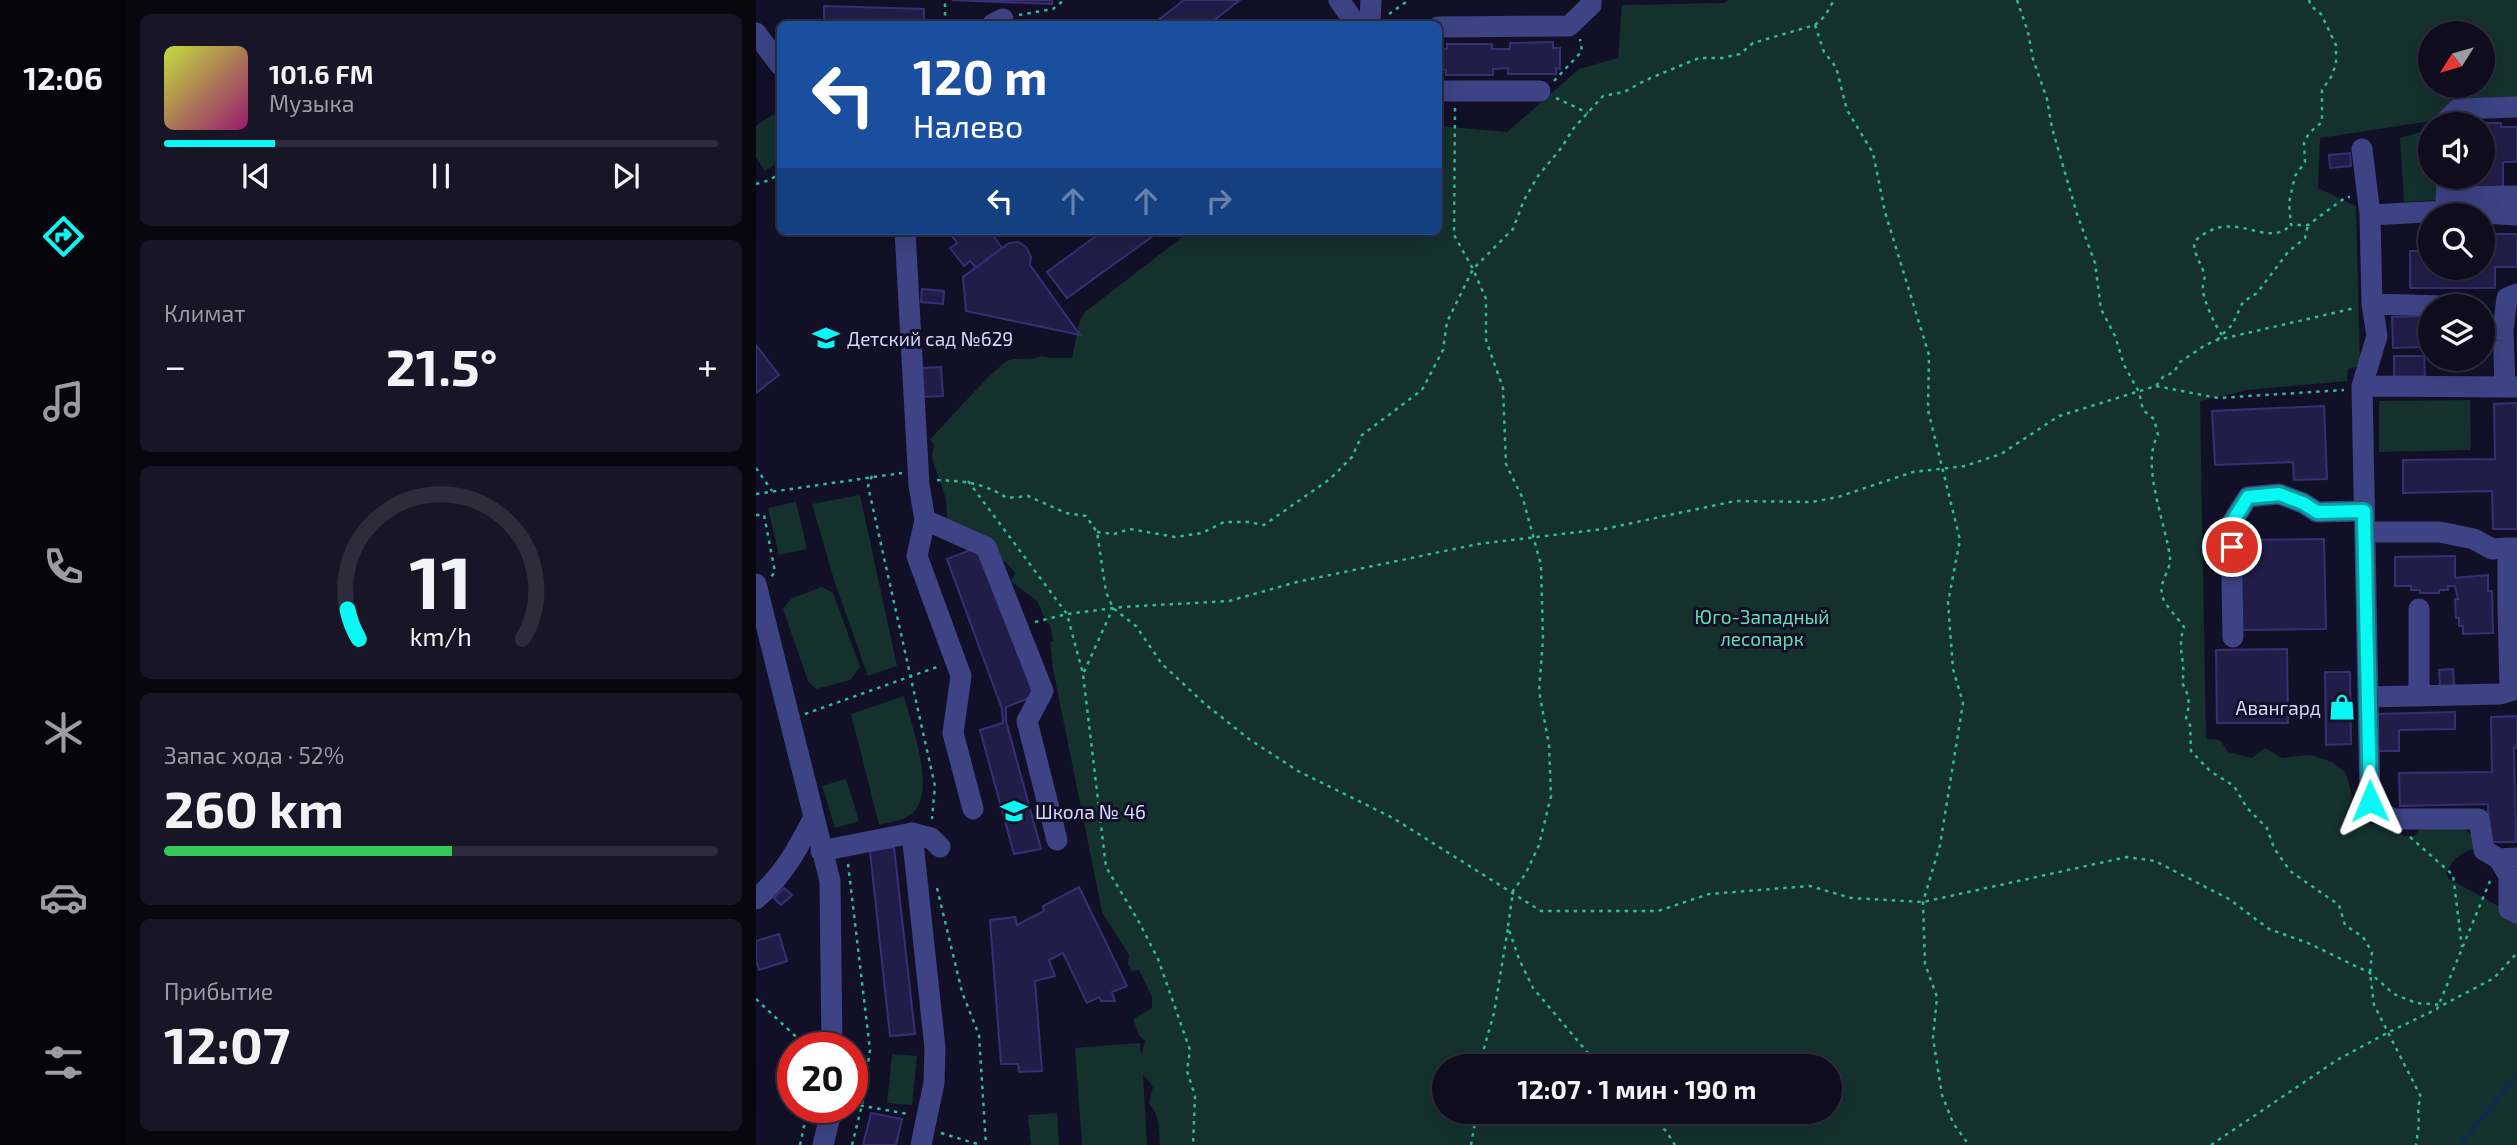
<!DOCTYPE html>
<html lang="ru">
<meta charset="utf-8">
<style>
body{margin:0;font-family:"Exo 2",sans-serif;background:#171526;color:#f1f3f6;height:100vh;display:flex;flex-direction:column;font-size:26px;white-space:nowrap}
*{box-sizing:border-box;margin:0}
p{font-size:23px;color:#9b9ba4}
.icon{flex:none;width:38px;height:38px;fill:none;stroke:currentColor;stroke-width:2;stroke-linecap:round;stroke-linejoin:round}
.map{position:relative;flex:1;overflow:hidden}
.side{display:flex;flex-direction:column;gap:14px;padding:14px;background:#080710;width:630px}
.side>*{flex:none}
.hud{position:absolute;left:21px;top:21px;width:665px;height:214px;border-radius:10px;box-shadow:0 7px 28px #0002,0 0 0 2px #2e2c3b;background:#1a4fa0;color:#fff;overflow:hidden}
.needle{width:46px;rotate:233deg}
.fabs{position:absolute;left:1662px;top:21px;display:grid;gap:14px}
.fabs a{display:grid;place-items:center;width:77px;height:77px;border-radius:50%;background:#0e0c1d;box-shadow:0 7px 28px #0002,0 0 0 2px #2e2c3b;font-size:35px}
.speed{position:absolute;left:21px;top:1032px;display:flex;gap:14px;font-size:35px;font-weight:700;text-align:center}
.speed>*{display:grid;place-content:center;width:91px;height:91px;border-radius:50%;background:#0e0c1d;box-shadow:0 7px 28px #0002,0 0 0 2px #2e2c3b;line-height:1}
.speed .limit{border:10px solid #d22;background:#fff;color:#111}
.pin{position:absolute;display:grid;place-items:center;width:60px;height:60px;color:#fff;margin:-30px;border:4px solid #fff;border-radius:50%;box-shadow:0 2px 7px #0007}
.me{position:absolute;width:77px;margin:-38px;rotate:359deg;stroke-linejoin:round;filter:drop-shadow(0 0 5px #0008)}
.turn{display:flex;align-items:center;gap:24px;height:147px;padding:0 21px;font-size:32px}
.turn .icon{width:91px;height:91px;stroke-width:2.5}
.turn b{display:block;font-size:49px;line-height:60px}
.lanes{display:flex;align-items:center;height:66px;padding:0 21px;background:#0003;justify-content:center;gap:35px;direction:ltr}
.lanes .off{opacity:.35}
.big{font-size:52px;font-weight:700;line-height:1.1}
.side .widget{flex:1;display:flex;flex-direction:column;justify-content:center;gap:10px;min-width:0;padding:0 24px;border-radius:10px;background:#171526}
.side .dial{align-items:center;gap:0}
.dial svg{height:182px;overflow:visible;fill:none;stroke:#2e2c3b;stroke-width:7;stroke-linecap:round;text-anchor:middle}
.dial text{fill:#f1f3f6;stroke:none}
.song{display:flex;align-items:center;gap:21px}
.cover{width:84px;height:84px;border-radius:10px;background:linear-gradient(135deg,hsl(70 70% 55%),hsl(320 70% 35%))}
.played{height:7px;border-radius:4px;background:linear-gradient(90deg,#0af8f4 20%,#2e2c3b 20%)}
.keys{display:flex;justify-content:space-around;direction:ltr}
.heat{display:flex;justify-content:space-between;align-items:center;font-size:38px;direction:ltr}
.charge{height:10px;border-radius:5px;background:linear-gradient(90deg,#34c759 52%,#2e2c3b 0)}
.trip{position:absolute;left:676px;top:1054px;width:410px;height:70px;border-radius:35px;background:#0e0c1d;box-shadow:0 7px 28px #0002,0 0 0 2px #2e2c3b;font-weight:700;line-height:70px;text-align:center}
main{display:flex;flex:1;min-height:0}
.tab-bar{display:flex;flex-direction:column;width:126px;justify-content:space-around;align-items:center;background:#06050c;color:#9b9ba4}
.tab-bar .icon{width:49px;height:49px}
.tab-bar .current{color:#0af8f4}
.tab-bar b{font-size:32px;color:#f1f3f6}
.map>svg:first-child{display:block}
.green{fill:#14312d;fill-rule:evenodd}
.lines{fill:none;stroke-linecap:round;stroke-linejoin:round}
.stream{stroke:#0e2b49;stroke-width:4.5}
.building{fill:#211d48;stroke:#353073;stroke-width:2}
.path{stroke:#33b79f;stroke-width:2.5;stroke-dasharray:3.5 5;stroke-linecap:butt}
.minor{stroke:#3d4385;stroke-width:21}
.route-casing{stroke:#06a19f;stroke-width:18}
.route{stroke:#0af8f4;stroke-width:12}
.labels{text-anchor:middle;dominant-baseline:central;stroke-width:6;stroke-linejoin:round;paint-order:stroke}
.poi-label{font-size:19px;fill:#d8d8fe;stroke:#121027;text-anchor:start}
.park-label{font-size:19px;fill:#65ddb1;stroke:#121027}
</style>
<main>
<nav class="tab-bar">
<b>12:06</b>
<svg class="icon current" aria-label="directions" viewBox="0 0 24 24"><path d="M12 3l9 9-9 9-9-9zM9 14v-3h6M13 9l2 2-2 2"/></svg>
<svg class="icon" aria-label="music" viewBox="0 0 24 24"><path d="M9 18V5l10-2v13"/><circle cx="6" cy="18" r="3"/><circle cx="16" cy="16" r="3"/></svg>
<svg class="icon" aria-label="phone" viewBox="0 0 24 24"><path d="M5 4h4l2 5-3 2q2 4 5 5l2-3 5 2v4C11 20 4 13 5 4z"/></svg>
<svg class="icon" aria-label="climate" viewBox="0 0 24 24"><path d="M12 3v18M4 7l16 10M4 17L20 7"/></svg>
<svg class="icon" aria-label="car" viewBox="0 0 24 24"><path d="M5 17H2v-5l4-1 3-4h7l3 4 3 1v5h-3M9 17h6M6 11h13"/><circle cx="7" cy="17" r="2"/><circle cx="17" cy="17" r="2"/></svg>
<svg class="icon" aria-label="filters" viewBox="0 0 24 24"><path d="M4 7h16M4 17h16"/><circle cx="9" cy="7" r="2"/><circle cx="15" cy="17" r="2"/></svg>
</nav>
<section class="side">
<div class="widget">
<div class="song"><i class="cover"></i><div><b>101.6 FM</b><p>Музыка</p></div></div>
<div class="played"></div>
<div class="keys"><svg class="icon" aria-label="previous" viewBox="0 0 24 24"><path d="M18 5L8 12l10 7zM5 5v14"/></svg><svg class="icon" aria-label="pause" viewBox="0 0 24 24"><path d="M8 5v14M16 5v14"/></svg><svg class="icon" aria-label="next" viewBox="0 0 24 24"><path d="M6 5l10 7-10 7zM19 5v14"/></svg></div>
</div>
<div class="widget"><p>Климат</p>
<div class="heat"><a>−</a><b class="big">21.5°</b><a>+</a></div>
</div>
<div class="widget dial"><svg viewBox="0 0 100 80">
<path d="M14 69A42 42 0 1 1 86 69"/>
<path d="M14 69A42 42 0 0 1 9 56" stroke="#0af8f4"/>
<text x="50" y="56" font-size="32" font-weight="700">11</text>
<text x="50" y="72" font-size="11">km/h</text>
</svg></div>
<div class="widget"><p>Запас хода · 52%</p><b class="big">260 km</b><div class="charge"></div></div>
<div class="widget"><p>Прибытие</p><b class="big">12:07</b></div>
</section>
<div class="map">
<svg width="1761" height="1145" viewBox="0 0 1761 1145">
<rect width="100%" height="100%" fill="#121027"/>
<!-- green -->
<path class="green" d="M972 0H1761V106L1683 115 1675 121 1564 138 1562 188 1600 206 1604 366 1592 369 1591 381 1492 390 1444 401 1450 739 1464 740 1472 752 1496 758 1509 748 1526 758 1555 755 1576 762 1590 773 1599 807 1615 824H1631L1648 836H1658L1667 826 1703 825 1720 839 1718 849C1705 852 1696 860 1690 873L1693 879 1761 916V1145H404C403 1130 404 1115 393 1103L397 1087 387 1074 391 1145H326L319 1048 384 1043 385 1055 389 1041 383 1035 377 1019 396 1008V997L383 970 376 971 372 964 373 955 346 912 297 669 294 642 297 641 294 624 291 623 281 601 255 581 259 573 249 561 240 560 192 532 190 499 176 458 178 445 174 440C187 426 243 362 254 360 265 357 275 361 286 356L295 358H316L324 320 329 312 434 231H682L683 126 751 132 823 69 862 58 866 5 969 3ZM1675 33H1727V86H1675ZM688 1066H1073V1111H688Z
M18 114 24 124V161L9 171 0 157V126Z
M1675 129V177H1681V200L1648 202 1644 138Z
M1714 400 1715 450 1623 452V401Z
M104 495 141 666 112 676 78 580 56 504Z
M40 502 51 549 23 555 12 508Z
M66 587 77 593 104 667 94 680 60 689 52 681 27 609 36 598Z
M148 696C155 725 183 795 154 815 146 821 132 822 123 825L95 714Z
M90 779 103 821 79 828 66 786Z
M136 1054 161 1056 156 1105 131 1103Z
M301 1113 303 1145H275L272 1115Z"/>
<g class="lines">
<!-- stream -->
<path class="stream" d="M1704 1145 1761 1075"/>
</g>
<!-- building -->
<path class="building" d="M196 0H296V4Z
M428 0H484L453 24H397Z
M68 6 168 9V24H68Z
M797 42V48H804V69L800 68V74H752V68L737 69V75H690V70H684V49H691V44H736V49H754V43Z
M1710 123H1745V127H1761V162H1747V187H1710V177H1727V124Z
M1594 153 1595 166 1574 168 1573 155Z
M192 231H234L246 248 220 268 214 261 208 266 194 248 201 243Z
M347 231H404L311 298 291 272Z
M1727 234H1761V267H1739V288H1654V251H1675V268H1727Z
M262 242 270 247 275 257 274 265 324 335 210 311 207 277 253 243Z
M166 289 188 291 187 304 165 302Z
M1666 316 1667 347 1637 348 1636 317Z
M0 345 23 375 0 393Z
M1638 356H1668L1669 376 1638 377Z
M185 367 187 396 165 397 164 368Z
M1761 403V529H1737L1736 491 1647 493V460L1739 459 1738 404Z
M1568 406 1571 479 1538 480 1537 462 1459 465 1456 411Z
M1568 539 1570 629 1485 630 1484 540Z
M222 547 278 696 250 707V721L285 849 258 854 224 730 247 723 246 709 191 559Z
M1699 556V578L1732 575V591H1736L1737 633 1707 634V626H1703V618H1700L1699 599H1702L1699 586H1692V590H1683V593H1664V590H1655V586H1639V557Z
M1531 649 1532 723H1461L1460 650Z
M1697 669 1698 686H1684L1683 670Z
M1569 672H1594L1595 744 1570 745Z
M1699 712V729L1643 730V751H1620V714Z
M1761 716V748H1758L1760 842H1733L1732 804 1644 806 1643 773 1736 772 1735 717Z
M138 847 159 1034 134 1036 114 851Z
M323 887 371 986 356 992 359 1001H345L343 997 331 1003 307 953 293 960 299 976 279 981 286 1071 263 1072 262 1064H245L234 920 259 917 261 925 288 911 287 906Z
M28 888 36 895 25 905 18 898Z
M23 934 31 961 3 970 0 960V941Z
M115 1113 146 1119 140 1145H107Z"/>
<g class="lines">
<!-- path -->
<path class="path" d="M1261 0 1272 32 1277 59 1291 99 1296 128 1321 214 1339 263 1345 309 1359 336 1368 365 1383 392 1387 410 1398 419 1402 435C1384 464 1410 524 1414 558 1415 570 1403 581 1406 595 1408 605 1422 618 1428 627 1420 651 1431 662 1426 683 1434 696 1434 705 1430 718L1434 725 1435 751 1454 771 1478 786 1491 808 1511 828 1518 848 1534 871 1583 905 1589 925 1607 937 1616 952 1614 973 1618 1005 1665 1097 1662 1107 1663 1124 1660 1145
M1553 0 1555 6 1565 14 1580 45V64L1575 77 1566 90V122L1553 133 1548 143 1549 162 1539 176 1533 203 1535 225H1552L1590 197H1594
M633 14 653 0
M263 15 297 9 308 0
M189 24V0
M1059 25 1068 52 1080 67 1091 110 1117 153 1129 212 1173 355 1172 410 1204 540 1192 602 1197 669 1207 703 1184 845 1167 902 1169 964 1181 997 1177 1038 1186 1095 1197 1123 1213 1145
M798 81 826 51 824 39
M800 98 832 113
M699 108 698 235 717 269 730 299V340L747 388 750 464 767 499 785 565 787 639 783 691 793 745 795 796 783 845 770 873 757 891 752 927 763 959 777 988 843 1066
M0 184 14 180 24 173
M1466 335C1460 328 1447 299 1447 290 1446 283 1450 279 1448 273 1444 261 1438 255 1438 242 1478 204 1508 251 1535 225
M1461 340 1476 325 1487 302 1501 293 1532 252 1549 238 1552 225
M1400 386 1462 398 1588 390
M0 468 16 491
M116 476 112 486 179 786 176 819
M181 480C208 481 228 483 251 498L272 496 310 513 330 516 341 532 350 592 357 608 380 626 406 664 449 704 493 739 542 771 637 818 785 911H902L953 894 1054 886 1095 898 1167 902 1371 857 1399 861 1473 899 1513 929 1552 943 1614 973 1638 994 1660 1003 1687 1005 1738 978 1761 953
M212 481 311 614 327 674 350 867 383 922 402 959 434 1050 431 1071 439 1096 437 1145
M0 494 146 473
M0 515H8L19 572 15 577
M341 532 358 534 374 529 419 537 446 533 468 522H492L508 525 574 479 596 457 606 435 666 390 687 350 691 322 717 269 757 229 768 200 782 176 806 147 817 129 847 96 868 92 890 80 943 58H966L984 54 997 43 1059 25 1069 16 1078 0
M279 622 311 614 366 607 473 601 541 582 722 544 848 529 979 501 1056 502 1082 497 1157 472 1209 466 1245 454 1303 416 1400 386 1407 377 1418 372 1424 362 1448 346 1461 340 1599 308
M328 672 357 608
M49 714 181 667
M1654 837 1697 875 1706 947
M92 864 114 1050 106 1105 96 1145
M181 888 206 992 223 1035 230 1145
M0 999 52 1048
M726 1066 727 1052 738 1013 752 928
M96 1104 152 1114
M889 1111 910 1131 919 1145
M185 1133 225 1145
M44 1145 52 1108
M715 1145 721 1111
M1455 1145 1581 1060 1633 1032 1681 1009 1734 881"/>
<!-- minor -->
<path class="minor" d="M583 0 599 23 609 24
M237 24 247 19
M614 24 615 0
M682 27 813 26 835 5V0
M0 33 24 65
M682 91H784
M1691 124 1692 119 1702 109 1761 107
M1606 149 1614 215
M1691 177 1690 211 1614 215 1616 304 1621 336 1606 386 1614 801 1623 812 1638 819H1723L1728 850 1743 859 1761 858
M1690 197 1761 196
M1690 211 1761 215
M149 231 163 485 169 520 230 547 287 691 271 721 301 840
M1616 304 1687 306
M1727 329 1747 330 1751 298 1761 294
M1747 330 1749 387
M1606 386 1761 387
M169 520 161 556 205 676 197 733 217 809
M1609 532H1684L1718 539 1736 549 1752 548
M1761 548H1752V608H1761
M0 584 74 881 76 1048
M1752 608 1754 689
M1477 637 1475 524 1492 497 1523 494 1547 503 1561 512 1608 511
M1663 696V609
M1612 697 1744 694 1761 689
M156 833 175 838 184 847
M65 851 156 833 179 1048 178 1083 165 1145
M1743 859 1753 876V909L1761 913
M0 899C27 876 41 850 57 819
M67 1145 76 1108"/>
</g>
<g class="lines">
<!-- route casing -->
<g class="route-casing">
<path id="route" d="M1476 547 1475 524 1492 497 1523 494 1547 503 1561 512 1608 511 1614 801"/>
</g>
<!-- route -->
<use href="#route" class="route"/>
</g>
<!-- icons -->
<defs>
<g id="school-bare" transform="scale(2.1)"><path d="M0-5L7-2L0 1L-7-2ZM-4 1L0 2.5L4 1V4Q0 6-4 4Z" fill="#0af8f4" stroke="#121027" stroke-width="2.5" paint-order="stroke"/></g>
<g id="shop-bare" transform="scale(2.1)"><path d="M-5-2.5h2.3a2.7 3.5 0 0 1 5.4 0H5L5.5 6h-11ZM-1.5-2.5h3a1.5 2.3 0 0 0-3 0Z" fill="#0af8f4" stroke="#121027" stroke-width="2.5" paint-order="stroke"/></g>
</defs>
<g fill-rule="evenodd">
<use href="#school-bare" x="70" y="338"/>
<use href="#shop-bare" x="1586" y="707"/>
<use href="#school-bare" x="258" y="811"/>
</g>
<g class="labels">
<!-- poi labels -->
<g class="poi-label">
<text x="91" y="338">Детский сад №629</text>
<text x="1565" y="707" text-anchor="end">Авангард</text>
<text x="279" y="811">Школа № 46</text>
</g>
<!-- park labels -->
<g class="park-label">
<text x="1006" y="616">Юго-Западный<tspan x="1006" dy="22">лесопарк</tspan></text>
</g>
</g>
</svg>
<div class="fabs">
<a><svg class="needle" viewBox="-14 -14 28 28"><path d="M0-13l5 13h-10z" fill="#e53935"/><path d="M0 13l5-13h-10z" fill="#9b9ba4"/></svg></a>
<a><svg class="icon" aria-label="sound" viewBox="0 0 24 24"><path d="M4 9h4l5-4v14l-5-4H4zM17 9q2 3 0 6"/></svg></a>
<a><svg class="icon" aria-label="search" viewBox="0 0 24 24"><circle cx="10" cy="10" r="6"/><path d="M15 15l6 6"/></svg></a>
<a><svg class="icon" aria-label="layers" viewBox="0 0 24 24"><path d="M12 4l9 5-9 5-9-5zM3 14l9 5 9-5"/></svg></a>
</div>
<div class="speed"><div class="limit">20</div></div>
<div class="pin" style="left:1476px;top:547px;background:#d93025"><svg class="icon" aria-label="arrive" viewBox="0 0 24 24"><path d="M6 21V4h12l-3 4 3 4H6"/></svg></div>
<svg class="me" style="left:1614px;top:801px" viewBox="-20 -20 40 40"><path d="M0-17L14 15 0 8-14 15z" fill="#0af8f4" stroke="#fff" stroke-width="4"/></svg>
<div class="trip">12:07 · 1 мин · 190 m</div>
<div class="hud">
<div class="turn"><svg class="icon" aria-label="left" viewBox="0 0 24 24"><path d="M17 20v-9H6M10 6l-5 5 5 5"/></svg><div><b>120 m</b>Налево</div></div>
<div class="lanes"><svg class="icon" aria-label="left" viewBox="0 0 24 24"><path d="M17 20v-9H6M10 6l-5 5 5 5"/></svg><svg class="icon off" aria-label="ahead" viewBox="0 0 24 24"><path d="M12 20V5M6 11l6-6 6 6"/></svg><svg class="icon off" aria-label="ahead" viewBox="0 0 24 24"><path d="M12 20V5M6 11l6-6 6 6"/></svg><svg class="icon off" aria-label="right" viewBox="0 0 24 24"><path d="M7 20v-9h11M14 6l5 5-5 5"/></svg></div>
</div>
</div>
</main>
